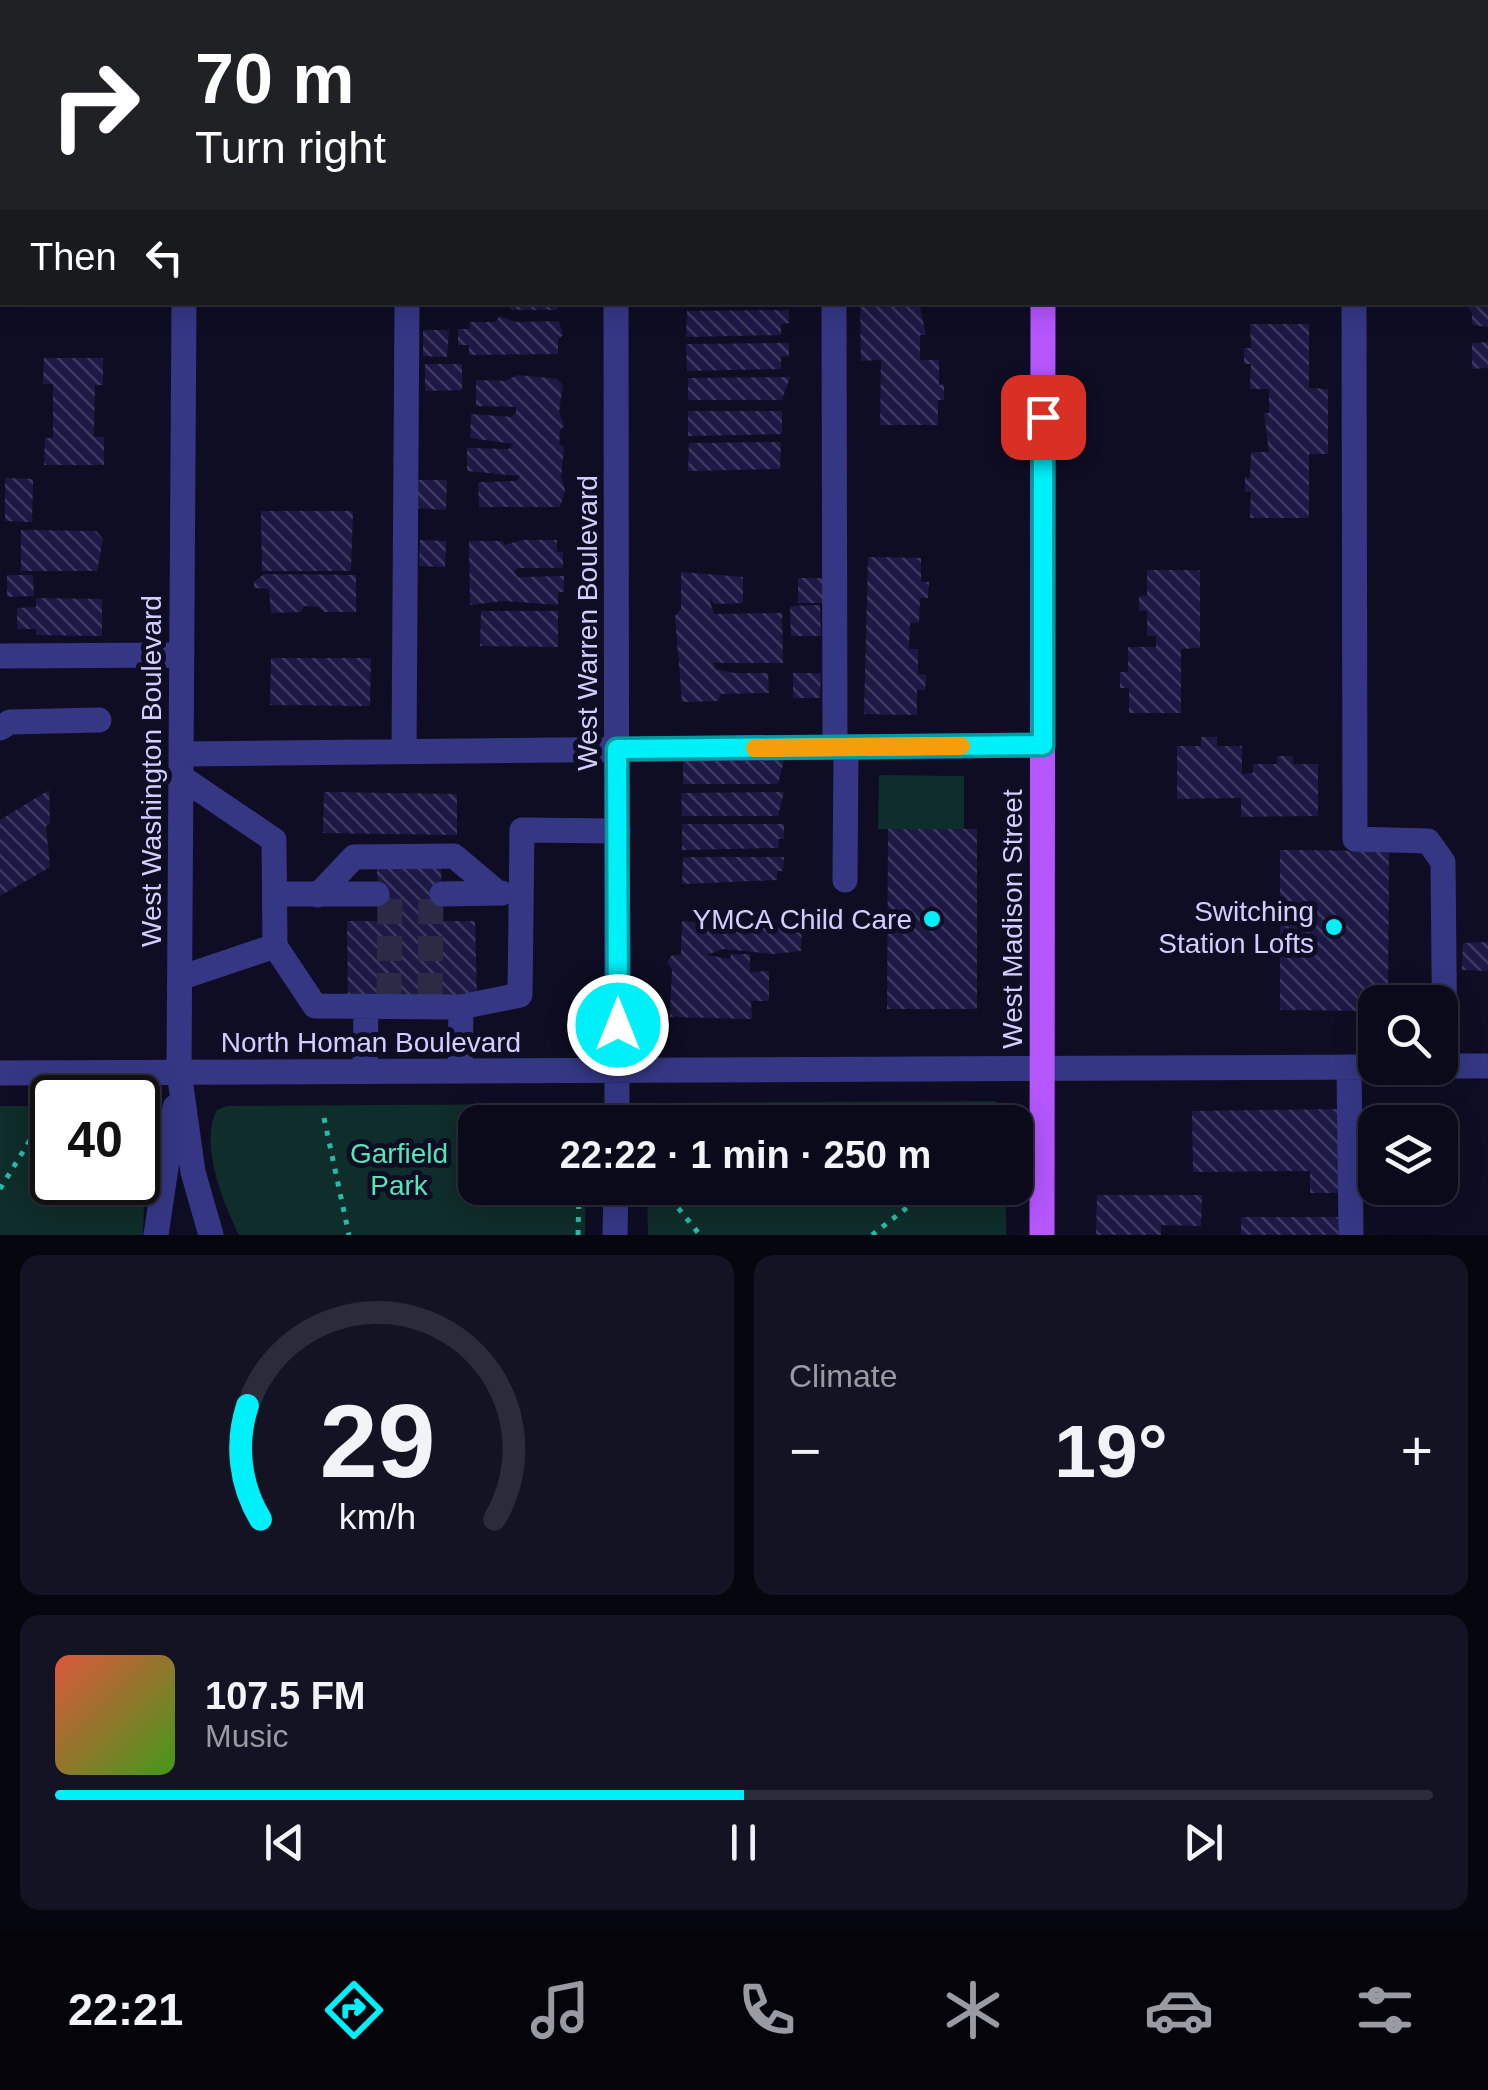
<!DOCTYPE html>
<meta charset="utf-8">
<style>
body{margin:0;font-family:Arial,sans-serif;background:#141323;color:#f1f3f6;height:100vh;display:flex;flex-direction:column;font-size:38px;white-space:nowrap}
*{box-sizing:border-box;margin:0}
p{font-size:32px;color:#9a9aa2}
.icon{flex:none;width:55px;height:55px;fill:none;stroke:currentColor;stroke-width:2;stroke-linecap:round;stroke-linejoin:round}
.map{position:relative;height:1235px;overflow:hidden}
.drawer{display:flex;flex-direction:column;gap:20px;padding:20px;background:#06060e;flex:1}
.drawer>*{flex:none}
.hud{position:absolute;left:0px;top:0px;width:1490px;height:305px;box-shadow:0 5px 25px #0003,0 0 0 2px #2b2b39;background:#202124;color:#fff;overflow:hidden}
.tools{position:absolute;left:1358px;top:985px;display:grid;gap:20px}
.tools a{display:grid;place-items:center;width:100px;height:100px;border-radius:20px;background:#0b0a1a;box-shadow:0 5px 25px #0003,0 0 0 2px #2b2b39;font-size:50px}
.speed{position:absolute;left:30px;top:1075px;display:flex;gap:20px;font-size:50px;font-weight:700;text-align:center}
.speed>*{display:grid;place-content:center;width:130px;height:130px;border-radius:50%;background:#0b0a1a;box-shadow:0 5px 25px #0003,0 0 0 2px #2b2b39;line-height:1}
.speed .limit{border:5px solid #111;border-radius:15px;background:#fff;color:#111}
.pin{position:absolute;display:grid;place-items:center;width:85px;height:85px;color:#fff;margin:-42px;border-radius:20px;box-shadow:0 5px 15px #0006}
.me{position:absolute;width:110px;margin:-55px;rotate:0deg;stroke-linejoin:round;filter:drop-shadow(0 0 8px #0008)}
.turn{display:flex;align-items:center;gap:35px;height:210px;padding:0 30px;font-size:45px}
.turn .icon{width:130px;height:130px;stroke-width:2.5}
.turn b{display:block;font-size:70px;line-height:85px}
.then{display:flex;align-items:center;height:95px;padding:0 30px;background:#0003;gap:20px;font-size:38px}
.big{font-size:75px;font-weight:700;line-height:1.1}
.drawer .card{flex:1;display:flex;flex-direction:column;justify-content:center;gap:15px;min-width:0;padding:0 35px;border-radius:20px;background:#141323}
.drawer .dial{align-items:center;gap:0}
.dial svg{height:260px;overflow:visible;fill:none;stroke:#2b2b39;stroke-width:7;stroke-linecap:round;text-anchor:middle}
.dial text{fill:#f1f3f6;stroke:none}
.song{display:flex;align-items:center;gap:30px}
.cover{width:120px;height:120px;border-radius:15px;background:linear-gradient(135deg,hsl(10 70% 55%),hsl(100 70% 35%))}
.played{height:10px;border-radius:5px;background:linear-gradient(90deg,#00f0fa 50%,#2b2b39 50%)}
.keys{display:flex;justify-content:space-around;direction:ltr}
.heat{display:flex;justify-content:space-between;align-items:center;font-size:55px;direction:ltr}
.drawer .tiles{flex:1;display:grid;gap:20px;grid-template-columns:1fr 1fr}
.card:last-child{grid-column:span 2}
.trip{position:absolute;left:458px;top:1105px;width:575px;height:100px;border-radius:20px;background:#0b0a1a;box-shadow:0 5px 25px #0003,0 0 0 2px #2b2b39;font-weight:700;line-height:100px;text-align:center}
.tabs{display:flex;height:160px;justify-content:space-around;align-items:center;background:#04040a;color:#9a9aa2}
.tabs .icon{width:70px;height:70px}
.tabs .active{color:#00f0fa}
.tabs b{font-size:45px;color:#f1f3f6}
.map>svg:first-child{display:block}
.park{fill:#0f2d2a}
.building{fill:url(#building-back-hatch)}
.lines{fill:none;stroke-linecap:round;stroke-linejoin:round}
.minor-tunnel{stroke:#2c2a44;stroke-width:25;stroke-dasharray:25 12;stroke-linecap:butt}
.path{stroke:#28baa8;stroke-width:5;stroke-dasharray:5 8;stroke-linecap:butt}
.minor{stroke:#353785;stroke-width:25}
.major{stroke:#b556ff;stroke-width:25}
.route-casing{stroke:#009ca2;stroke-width:25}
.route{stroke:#00f0fa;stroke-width:18}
.slow{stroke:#f59e0b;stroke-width:18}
.poi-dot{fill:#00f0fa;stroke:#0f0d23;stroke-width:4}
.labels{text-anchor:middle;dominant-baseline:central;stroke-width:10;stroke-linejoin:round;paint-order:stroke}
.street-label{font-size:28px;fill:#d1cfff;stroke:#0f0d23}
.poi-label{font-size:28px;fill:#d1cfff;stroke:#0f0d23;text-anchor:end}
.park-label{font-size:28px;fill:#55e5b8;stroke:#0f0d23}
</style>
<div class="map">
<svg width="1488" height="1235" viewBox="0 0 1488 1235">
<defs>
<pattern id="building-back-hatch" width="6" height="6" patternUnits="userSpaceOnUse" patternTransform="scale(2.5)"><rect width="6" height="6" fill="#1e1845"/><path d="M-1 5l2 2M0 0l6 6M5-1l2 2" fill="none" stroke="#3e3961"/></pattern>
</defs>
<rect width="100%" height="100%" fill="#0f0d23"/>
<!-- park -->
<path class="park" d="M879 775 964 776V829H878Z
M995 1101 1002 1106 1005 1122H647L653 1103Z
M575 1104 583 1108 586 1122H475V1188H586L585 1235H239C223 1203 199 1143 217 1110L227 1106Z
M0 1106H52V1182H138V1109L147 1119 143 1235H0Z
M647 1188H1006V1235H648Z"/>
<!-- building -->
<path class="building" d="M502 302H557V310H512Z
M860 302H919L926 335H920V360H939V385L944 384V400H938V425H880L881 360 861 361Z
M1461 302H1488V327L1472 325V312Z
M789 310V323L781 324V335L686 337 687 311Z
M500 316 516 322 559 321 563 335 558 339V354L469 355V345H458V329H469L470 322H495Z
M1250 324H1309V388L1328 389V454H1309V518H1250L1251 492H1245V477L1250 478 1251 452H1269L1264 413H1269V389H1250L1251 364H1244V348H1251Z
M423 330H449L447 357 423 356Z
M1488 342V368L1472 369V343Z
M789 343V356L781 357V369L687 371 686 344Z
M44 358H103V385H95L94 437H104V465H44L45 438H53V384H43Z
M425 364H462V390L425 391Z
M518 375 557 379 563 385 559 412 564 426 560 430 559 444 564 447 561 477 565 490 560 507H479L478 482 516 481 520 476 467 471V448L509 449 513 444 470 438 471 414 512 417 516 412V407L476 406V380L505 381Z
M790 377 782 400H688V378Z
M688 411H782V434L688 436Z
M781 442 780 469 688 471 689 443Z
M5 478 33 479 32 522 5 521Z
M416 480H447L446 510 416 508Z
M261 511H353L351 571H262Z
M21 530 96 531 103 539 97 571H21Z
M420 540 446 541 445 567 419 566Z
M523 540H557V552H563V568H518L514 572 518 577 564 576V592H558V605L503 601 470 605 469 541H503L504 545Z
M868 557 921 558V582H929L928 598H920L919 623H910L909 649H918V674L926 675 925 690H917V715L864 714Z
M1147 570H1200V648L1181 649V713H1129V688H1120V672H1128V647H1156V636H1147V611H1139V596L1147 595Z
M681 572 743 577V603L715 604 709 599 714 614 782 613 783 663H714L715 669 734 673H768L769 693 721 694 718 701 682 702 675 616 681 609Z
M264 574 356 575V612H324L319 607 304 606 301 612 271 613 269 589 254 588V582Z
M7 575H33L34 596 7 597Z
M798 578H824V603H798Z
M36 598 102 599V636L36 635V629H17V608L36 607Z
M820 605 821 636H791L790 606Z
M481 611H558V647L480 646Z
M271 658H371L370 706 270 705Z
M793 673H821L820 698H793Z
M1201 737H1217V746H1242V774L1253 773V764H1277V756H1293V764H1318V816L1241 817V798L1177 799V746H1201Z
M784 760 778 784H683V761Z
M49 790 50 824 46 826 50 867 0 896V820Z
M324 792 457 794V835L323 833Z
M784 792 778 816H682L681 793Z
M682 824H784V839H778L779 848 682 850Z
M888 829H977V1009H887Z
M1280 850 1389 851 1388 1002H1375V1011L1280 1010Z
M683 857H784L783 871H777V880L682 884Z
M441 867 442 921H475L477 997 348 999 347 921H378L377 868Z
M775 920 802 921 801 951 774 954 724 949 706 955 730 959 731 954H750V972L769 971V1001H751L752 1019 670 1017 672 969 667 962 672 955H681L682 921 775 928Z
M1488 942V971L1462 970 1463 943Z
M1343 1109 1344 1193H1310V1171L1193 1172 1192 1111Z
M1097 1195H1202L1201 1226 1161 1225V1235H1096Z
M1241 1217H1338V1235H1241Z"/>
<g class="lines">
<!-- minor-tunnel -->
<path class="minor-tunnel" d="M389 998 390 894
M430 998 431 893"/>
<!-- path -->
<path class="path" d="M1165 0 1166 2
M1305 2 1308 0
M578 1109V1122
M324 1118 349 1235
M656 1122V1112
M989 1122 995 1115
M662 1188 700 1235
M0 1189 43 1119
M578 1235 579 1188
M872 1235 932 1188"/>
<!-- minor -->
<path class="minor" d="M615 0V2
M833 0V2
M186 2V0
M409 2V0
M1389 2 1391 0
M184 302 179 1072 193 1172 211 1235
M616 302 617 1122
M834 302 835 747
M1354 302 1355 839 1428 841 1443 862 1445 1066
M0 656 182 655
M0 728 10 722 99 720
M404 751 407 302
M182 754 1043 745
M845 880 846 747
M276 894H377
M442 894 502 893
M318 895 354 857 454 856 498 893
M275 946 315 1006 461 1007 520 995 522 830 618 831
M180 978 275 946 274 840 181 777
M1440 1066H1488
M1349 1067 1351 1235
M365 1070 366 1008
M460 1070 461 1007
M0 1073 1375 1067
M156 1235 175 1107
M615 1235 616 1188"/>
<!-- major -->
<path class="major" d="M1044 2V0
M1042 1235 1043 302"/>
</g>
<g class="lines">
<!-- route casing -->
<g class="route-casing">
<path id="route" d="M618 1025 617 749 1043 745V417"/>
</g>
<!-- route -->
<use href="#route" class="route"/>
<!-- slow -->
<path class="slow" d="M755 748 961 746"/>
</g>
<!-- markers -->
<g class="poi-dot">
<circle cx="932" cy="919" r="10"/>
<circle cx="1334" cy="927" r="10"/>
</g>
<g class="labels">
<!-- street labels -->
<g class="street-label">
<text transform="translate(587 623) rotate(-90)">West Warren Boulevard</text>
<text transform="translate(151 771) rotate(-90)">West Washington Boulevard</text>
<text transform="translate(1012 919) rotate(-90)">West Madison Street</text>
<text x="371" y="1042">North Homan Boulevard</text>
</g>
<!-- poi labels -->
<g class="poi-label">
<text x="1314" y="911">Switching<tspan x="1314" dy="32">Station Lofts</tspan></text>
<text x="912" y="919">YMCA Child Care</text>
</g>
<!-- park labels -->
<g class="park-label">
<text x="399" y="1153">Garfield<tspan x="399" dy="32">Park</tspan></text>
</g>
</g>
</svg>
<div class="tools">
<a><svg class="icon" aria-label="search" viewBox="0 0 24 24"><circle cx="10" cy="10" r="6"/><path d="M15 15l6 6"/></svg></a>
<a><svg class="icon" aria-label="layers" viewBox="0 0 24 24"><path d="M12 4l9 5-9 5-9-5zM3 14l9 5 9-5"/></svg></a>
</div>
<div class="speed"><div class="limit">40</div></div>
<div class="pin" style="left:1043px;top:417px;background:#d93025"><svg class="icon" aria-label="arrive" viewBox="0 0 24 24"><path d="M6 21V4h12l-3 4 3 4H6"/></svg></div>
<svg class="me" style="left:618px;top:1025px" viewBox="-20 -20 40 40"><circle r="17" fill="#00f0fa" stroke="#fff" stroke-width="3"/><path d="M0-11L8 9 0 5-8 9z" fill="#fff"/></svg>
<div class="trip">22:22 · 1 min · 250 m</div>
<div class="hud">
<div class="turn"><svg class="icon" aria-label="right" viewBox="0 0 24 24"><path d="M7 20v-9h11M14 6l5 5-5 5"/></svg><div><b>70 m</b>Turn right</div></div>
<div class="then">Then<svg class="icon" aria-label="left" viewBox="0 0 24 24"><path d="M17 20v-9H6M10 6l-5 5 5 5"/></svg></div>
</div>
</div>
<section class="drawer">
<div class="tiles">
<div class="card dial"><svg viewBox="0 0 100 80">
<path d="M14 69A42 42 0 1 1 86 69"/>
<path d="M14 69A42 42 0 0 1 10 34" stroke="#00f0fa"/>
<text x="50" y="56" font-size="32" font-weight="700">29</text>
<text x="50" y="72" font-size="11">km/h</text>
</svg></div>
<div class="card"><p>Climate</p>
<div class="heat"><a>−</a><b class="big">19°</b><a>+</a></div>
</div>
<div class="card">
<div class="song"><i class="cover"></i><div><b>107.5 FM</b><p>Music</p></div></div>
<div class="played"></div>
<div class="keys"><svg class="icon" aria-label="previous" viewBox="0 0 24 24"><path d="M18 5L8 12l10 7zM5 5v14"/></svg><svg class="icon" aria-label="pause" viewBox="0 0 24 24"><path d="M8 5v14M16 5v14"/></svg><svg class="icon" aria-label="next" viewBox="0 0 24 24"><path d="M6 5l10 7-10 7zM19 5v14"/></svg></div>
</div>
</div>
</section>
<nav class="tabs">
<b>22:21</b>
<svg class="icon active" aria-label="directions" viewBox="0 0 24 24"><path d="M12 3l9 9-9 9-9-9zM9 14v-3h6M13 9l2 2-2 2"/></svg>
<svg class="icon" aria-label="music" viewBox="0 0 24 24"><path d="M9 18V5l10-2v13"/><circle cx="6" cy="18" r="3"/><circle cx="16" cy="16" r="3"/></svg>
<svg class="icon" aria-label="phone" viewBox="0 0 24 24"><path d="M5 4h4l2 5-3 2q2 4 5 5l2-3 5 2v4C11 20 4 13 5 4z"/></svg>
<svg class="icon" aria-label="climate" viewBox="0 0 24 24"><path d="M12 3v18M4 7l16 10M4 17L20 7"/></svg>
<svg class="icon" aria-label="car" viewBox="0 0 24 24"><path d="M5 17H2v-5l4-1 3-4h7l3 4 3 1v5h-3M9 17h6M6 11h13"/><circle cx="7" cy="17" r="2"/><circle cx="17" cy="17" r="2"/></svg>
<svg class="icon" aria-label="filters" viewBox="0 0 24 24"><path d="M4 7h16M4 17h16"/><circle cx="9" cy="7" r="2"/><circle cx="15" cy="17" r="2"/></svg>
</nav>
